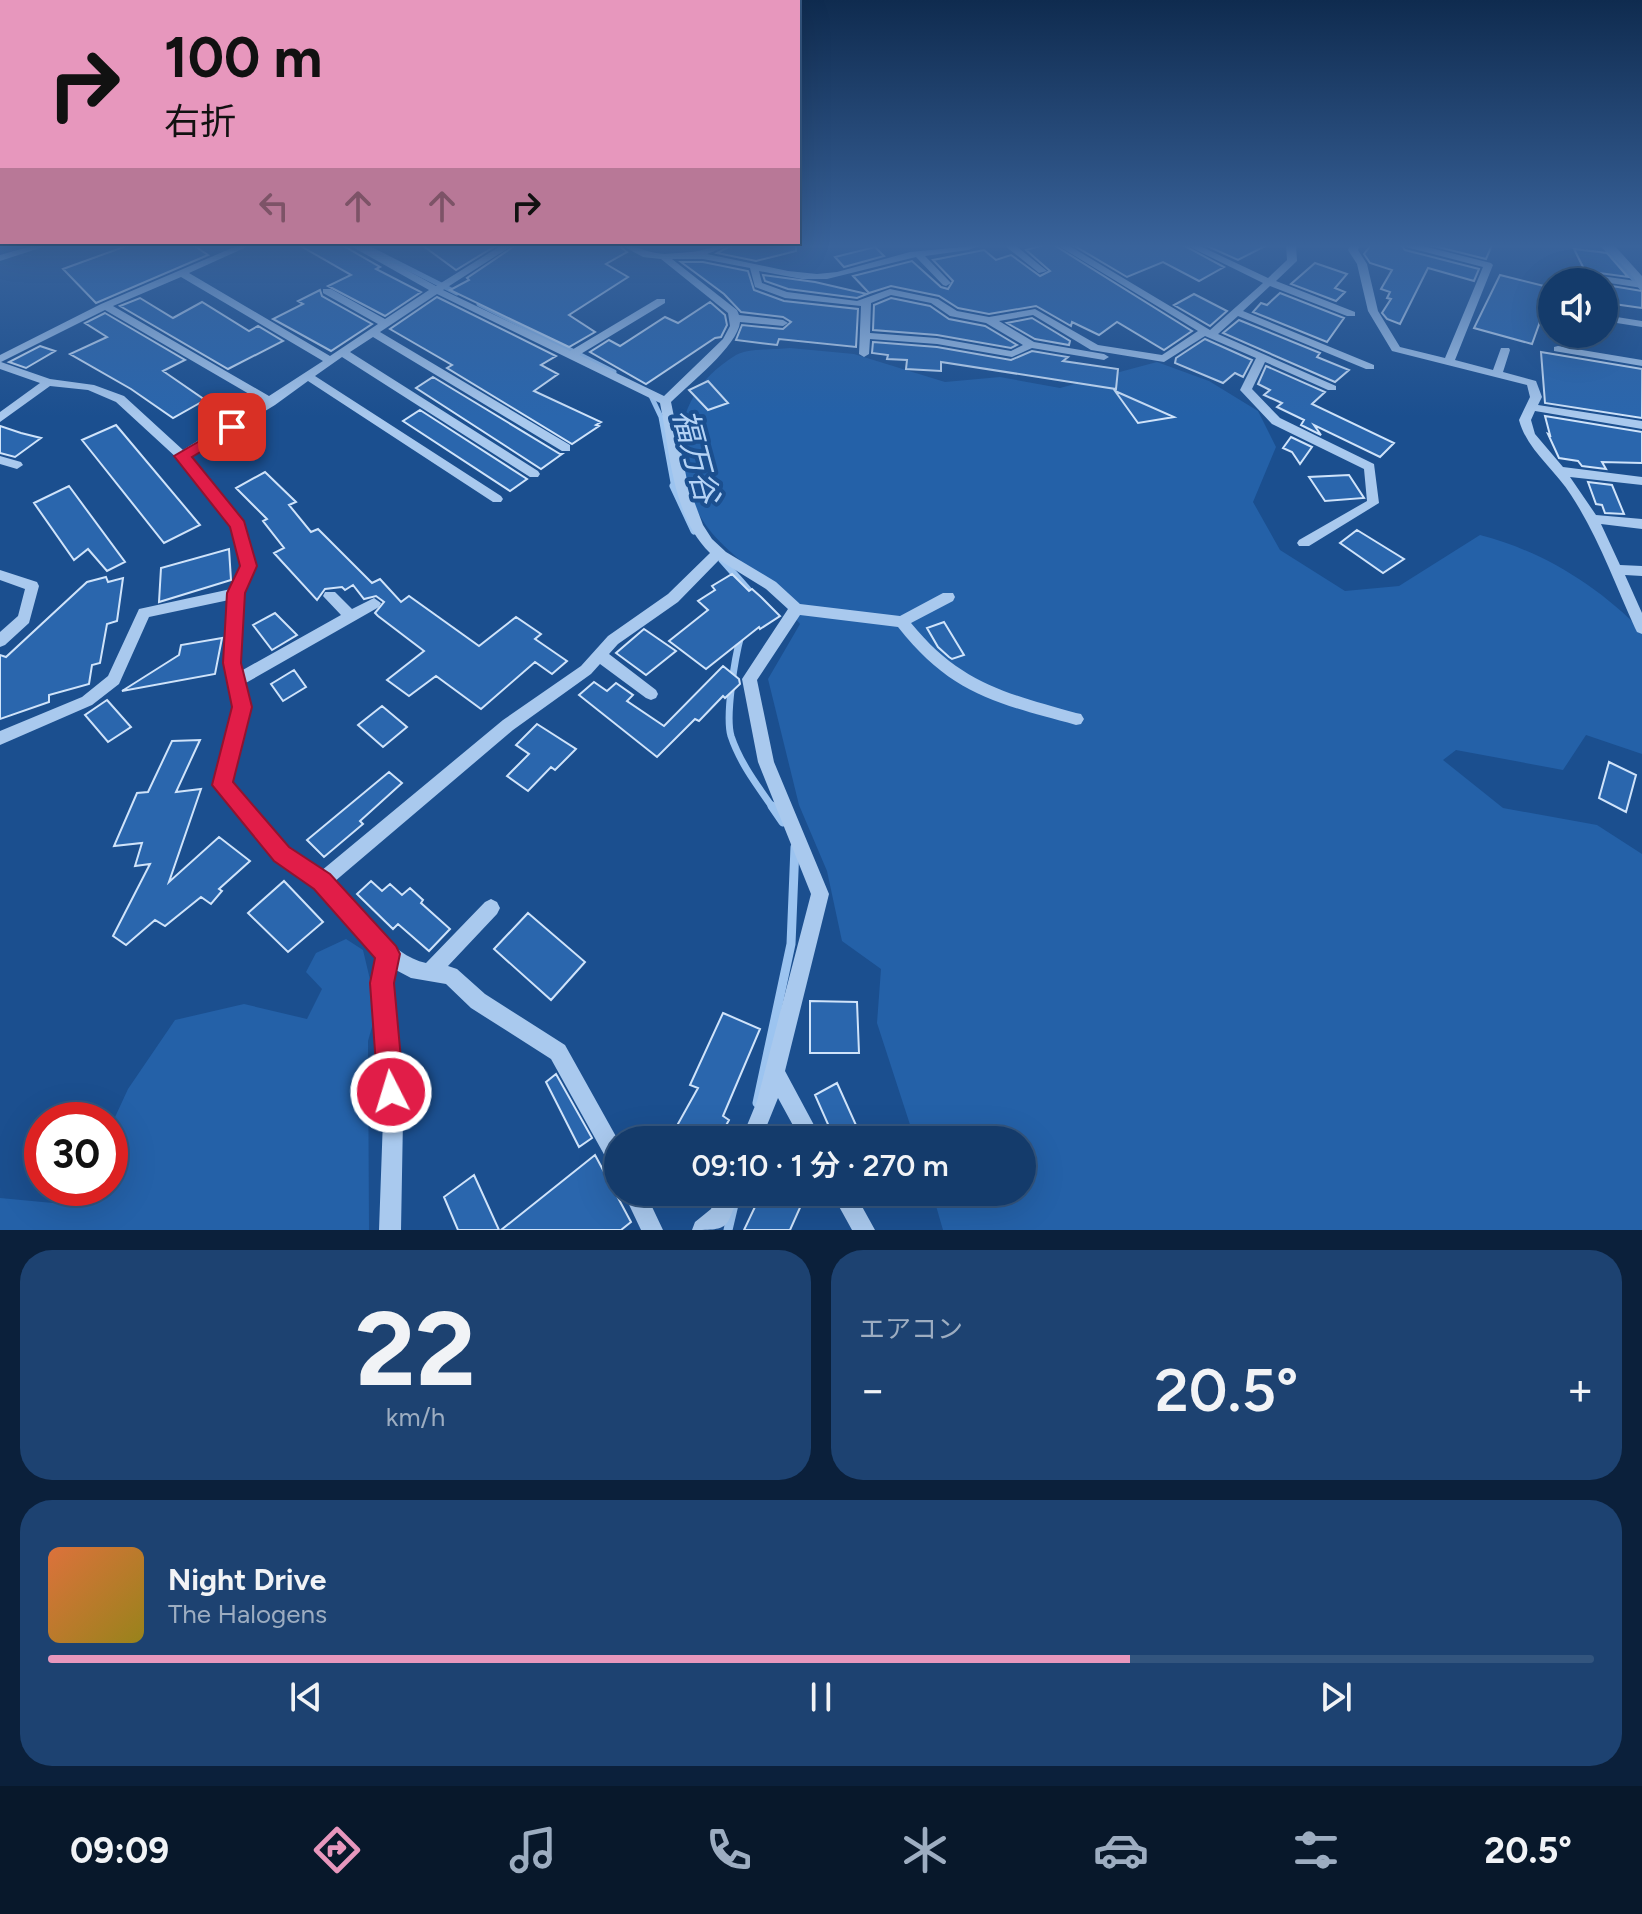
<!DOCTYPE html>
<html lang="ja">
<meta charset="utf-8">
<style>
body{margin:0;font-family:Figtree,"Noto Sans JP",sans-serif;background:#1d4271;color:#f1f3f6;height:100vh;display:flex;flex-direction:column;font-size:30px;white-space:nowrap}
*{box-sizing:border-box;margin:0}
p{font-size:26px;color:#9dadc1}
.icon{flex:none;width:44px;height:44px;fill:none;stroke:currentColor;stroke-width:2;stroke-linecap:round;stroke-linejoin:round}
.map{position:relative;height:1230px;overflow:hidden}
.side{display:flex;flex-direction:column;gap:20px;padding:20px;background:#0b203b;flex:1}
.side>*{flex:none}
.guide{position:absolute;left:0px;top:0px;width:800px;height:244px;box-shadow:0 8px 32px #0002,0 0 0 2px #33557e;background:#e797bd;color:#111;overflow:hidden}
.controls{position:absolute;left:1538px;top:268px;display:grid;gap:16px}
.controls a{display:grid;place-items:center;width:80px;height:80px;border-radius:50%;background:#143b6b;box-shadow:0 8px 32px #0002,0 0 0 2px #33557e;font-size:40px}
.speed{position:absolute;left:24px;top:1102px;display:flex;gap:16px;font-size:40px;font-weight:700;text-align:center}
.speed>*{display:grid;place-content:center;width:104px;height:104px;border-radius:50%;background:#143b6b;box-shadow:0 8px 32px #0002,0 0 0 2px #33557e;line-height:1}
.speed .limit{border:12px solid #d22;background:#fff;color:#111}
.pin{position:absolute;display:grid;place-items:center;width:68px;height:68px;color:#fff;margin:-34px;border-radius:16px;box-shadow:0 4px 12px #0006}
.me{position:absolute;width:88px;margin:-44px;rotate:355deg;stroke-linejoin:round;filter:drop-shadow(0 0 6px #0008)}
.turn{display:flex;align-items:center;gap:28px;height:168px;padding:0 32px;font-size:36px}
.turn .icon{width:104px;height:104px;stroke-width:2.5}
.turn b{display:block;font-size:56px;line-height:68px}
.lanes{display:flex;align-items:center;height:76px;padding:0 32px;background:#0003;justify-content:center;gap:40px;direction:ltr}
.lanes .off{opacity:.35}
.big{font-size:60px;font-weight:600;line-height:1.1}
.side .tile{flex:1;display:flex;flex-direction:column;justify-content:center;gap:12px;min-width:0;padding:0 28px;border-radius:32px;background:#1d4271}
.side .dial{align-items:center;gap:0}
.dial b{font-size:104px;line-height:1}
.song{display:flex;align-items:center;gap:24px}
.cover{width:96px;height:96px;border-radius:12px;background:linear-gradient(135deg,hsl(20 70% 55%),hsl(50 70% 35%))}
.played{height:8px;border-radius:4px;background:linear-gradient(90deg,#e797bd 70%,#33557e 70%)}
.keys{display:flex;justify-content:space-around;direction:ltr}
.heat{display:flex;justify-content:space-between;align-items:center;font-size:44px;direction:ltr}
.side .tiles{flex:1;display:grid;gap:20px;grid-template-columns:1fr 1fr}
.tile:last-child{grid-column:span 2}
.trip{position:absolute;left:604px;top:1126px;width:432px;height:80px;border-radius:40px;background:#143b6b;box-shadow:0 8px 32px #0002,0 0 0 2px #33557e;font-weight:600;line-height:80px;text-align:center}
.dock{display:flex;height:128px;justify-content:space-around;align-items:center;background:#08182b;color:#9dadc1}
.dock .icon{width:56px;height:56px}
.dock .selected{color:#e797bd}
.dock b{font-size:36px;color:#f1f3f6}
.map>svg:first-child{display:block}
.green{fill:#2461a8}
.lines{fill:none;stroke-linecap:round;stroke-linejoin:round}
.stream-far2{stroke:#9cc4f0;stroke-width:5}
.stream-far1{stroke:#9cc4f0;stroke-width:7}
.stream{stroke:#9cc4f0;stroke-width:9}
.building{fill:#2a66ad;stroke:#cfe3fa;stroke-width:2}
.minor{fill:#a9c9ee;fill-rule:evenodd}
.route{fill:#e11d48;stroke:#92132f;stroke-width:2}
.labels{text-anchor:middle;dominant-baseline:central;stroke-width:8;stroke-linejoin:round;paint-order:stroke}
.water-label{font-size:32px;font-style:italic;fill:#b5d3f5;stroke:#1b4f8f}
</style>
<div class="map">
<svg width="1642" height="1230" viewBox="0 0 1642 1230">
<rect width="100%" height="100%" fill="#1b4f8f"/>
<!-- green -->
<path class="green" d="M790 348 854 354 945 382 1000 377 1060 388 1157 362 1209 381 1258 411 1276 447 1253 502 1280 550 1345 591 1399 586 1480 535C1542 551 1597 585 1642 631V754L1586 735 1563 770 1456 750 1443 760 1503 808 1597 825 1642 854V1230H943L932 1192H1022V1140H915L877 1023 881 969 842 941 827 871 799 805 768 679 800 624C787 609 774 592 760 578 739 558 714 541 700 516 667 454 674 393 736 355 748 348 775 350 790 348Z
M346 939 363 950 377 1009 368 1041 369 1230H0V1198L74 1205 82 1188H110V1128L128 1089 175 1020 244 1004 307 1019 322 989 306 972 316 953Z"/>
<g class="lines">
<!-- stream-far2 -->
<path class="stream-far2" d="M362 245 457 293
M1603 245 1642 288
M479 304 614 372
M651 396 661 417 674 488"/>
<!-- stream-far1 -->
<path class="stream-far1" d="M673 486 694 531
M722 560 753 595
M741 635C735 657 725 716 731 736 740 763 757 785 773 808"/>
<!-- stream -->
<path class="stream" d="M772 806 783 822
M757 1103 791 944 795 847
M728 1230 737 1192"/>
</g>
<!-- building -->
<path class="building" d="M129 245H193L208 255 96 303 63 269Z
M299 245H342L380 267 376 269 421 292 385 316 328 286 351 275Z
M422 245H497L456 270Z
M516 245H618L627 252 606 264 628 277 569 315 595 332 569 347 450 290 469 280 467 278Z
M732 245H796V251L756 261 717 253Z
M1043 245H1054L1192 331 1164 350 1117 322 1099 335 1072 322 1071 326 1036 306 989 314 958 308 939 296 891 286 869 293 853 276 912 261 941 287 948 289 953 281 933 260 984 250 996 260 1011 255 1040 276 1050 271 1026 250Z
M1073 245H1183L1224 267 1199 281 1163 262 1127 277Z
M1205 245H1267L1238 260Z
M1371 245H1401L1405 250 1479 269 1474 281 1428 268 1400 324 1387 319 1382 313 1391 299 1387 298 1390 292 1381 289 1392 270 1370 263 1364 254Z
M1430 245H1492L1486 259Z
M875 247 884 256 844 267 835 257Z
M1574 249 1607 253 1628 277 1585 271Z
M681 262H703L748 271 754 290 784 301 858 309 856 347 779 339 777 345 736 340 742 325 783 329 791 322 783 317 741 312 724 294Z
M1315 263 1347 274 1335 288 1345 292 1336 301 1291 284Z
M763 275 815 282 867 294 857 298 788 289 765 281Z
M1500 275 1552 288 1532 344 1474 328Z
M1606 285 1642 291V308L1614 304Z
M320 290 322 296 372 324 331 351 273 319 303 304 298 301Z
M1280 293 1344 318 1327 342 1253 312 1261 303 1267 305Z
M1194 294 1227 311 1210 326 1174 305Z
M437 297 556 356 541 365 558 374 534 391 601 422 596 425 599 426 572 444 447 368 452 365 390 329Z
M140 298 173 318 202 302 249 331 258 326 283 341 228 369 120 306Z
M891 298 930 306 949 319 985 326 1017 345 1011 348 937 335 873 330 874 305Z
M710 302 725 315 727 325 721 337 715 338 646 384 590 352 609 340 620 346 665 317 678 323Z
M105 313 185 360 163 371 205 400 173 418 131 389 70 354 107 337 85 323Z
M1032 318 1070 341 1069 345 1035 339 1007 323Z
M1239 320 1320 353 1317 357 1349 370 1335 382 1223 333Z
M1205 339 1252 360 1243 377 1235 373 1223 383 1175 363 1176 358Z
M873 342 937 347 1011 360 1032 351 1068 357 1063 361 1118 369 1116 389 941 362V371L906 369 907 360 887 359 888 355 872 353Z
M40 346 55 351 26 368 9 362Z
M1541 352 1642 369V418L1545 403Z
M1266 366 1325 392 1312 404 1394 443 1380 457 1314 425 1321 435 1301 425 1304 420 1277 407 1282 403 1264 395 1270 390 1258 384Z
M433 377 560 454H562L541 469 416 388Z
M708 381 728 403 708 410 689 390Z
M1115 391 1174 417 1138 423Z
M420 410 527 479 510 491 403 421Z
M1545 416 1642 432V463L1602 462 1606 469 1582 466 1578 461 1559 458 1548 434 1550 435Z
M116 425 200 525 164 543 82 440Z
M0 426 21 433 41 438 15 457 0 453Z
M1291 437 1312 447 1300 464 1292 452 1283 448Z
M265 472 296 502 289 505 311 532 318 529 372 583 380 579 401 602 409 596 479 646 516 617 541 634 535 639 567 661 552 674 535 662 481 709 436 676 409 696 387 680 424 651 378 616 375 613 384 602 376 596 364 599 353 585 345 590 342 587 325 589 317 600 274 553 284 548 263 521 267 519 236 488Z
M1349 475 1364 498 1325 501 1309 477Z
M1588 482 1612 485 1624 514 1605 513 1602 505 1596 504Z
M69 486 125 562 107 571 88 549 74 560 34 503Z
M1357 530 1404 559 1383 573 1340 543Z
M229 549 231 580 159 602 161 568Z
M732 574 749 591 752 589 761 597 780 616 760 629 759 627 706 669 669 641 708 610 698 601 715 590 712 586Z
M106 577 108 582 123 578 117 621 107 624 100 663 92 665 89 684 49 695V702L0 719V655L6 657 87 582Z
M275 613 297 635 272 650 253 625Z
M944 622 964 655 952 659 949 657 938 647 927 628Z
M644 629 676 651 646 675 616 653Z
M222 638 215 674 122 691 179 655 181 645Z
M723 666 739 679 740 684 725 698 723 696 699 721 695 719 657 757 579 695 594 682 607 691 616 683 633 695 627 701 664 726Z
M294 670 306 687 283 701 271 684Z
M107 700 131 727 108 742 85 715Z
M382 706 407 727 383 747 358 725Z
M537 724 576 749 555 770 551 767 528 791 507 776 529 754 516 745Z
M200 740 176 792 201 789 169 882 219 837 250 861 219 889 222 891 211 904 201 897 165 926 155 920 126 945 113 936 150 864 135 866 142 843 114 846 137 793 148 792 172 741Z
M1609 762 1636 775 1626 812 1599 798Z
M389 772 402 783 360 821 363 824 324 857 307 840Z
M284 881 323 922 288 952 248 913Z
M371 881 382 891 390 884 402 895 410 888 423 900 421 903 450 929 429 951 398 924 393 929 357 894Z
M528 913 585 962 551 1000 494 949Z
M810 1001 857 1002 859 1053H810Z
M723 1013 760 1029 723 1116 729 1120 718 1140H669L698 1088 690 1085Z
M556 1074 592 1138 579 1147 546 1082Z
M837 1083 860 1134 850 1140H835L815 1095Z
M595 1155 631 1222 621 1230H501Z
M474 1175 499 1230H458L444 1197Z
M762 1192H807L790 1230H744Z"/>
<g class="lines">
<!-- minor -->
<path class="minor" d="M35 245H49L0 261V255Z
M239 245H251L189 273 330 356 378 324 323 293V289H331L385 319 429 290 349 245H361L436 286 502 245H513L443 290 570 351 657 299H665V303L579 355 664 396 723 339 730 326 728 313 661 259 643 257 621 245C637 245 649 254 665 254 674 253 683 253 691 252 703 251 715 245 729 245L707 254 788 271 817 274 837 272 910 252 983 245 968 250 925 256 951 283 946 286 943 285 916 257 827 279H802L759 271 762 283 787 292 857 301 890 289 938 299 957 311 989 317 1035 309 1098 345 1162 355 1198 331 1057 245H1068L1210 330 1263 283 1186 245H1198L1268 278 1287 260 1286 245H1296L1297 261 1276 281 1355 312V316H1347L1270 286 1243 311 1374 365V369H1366L1238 316 1218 334 1336 386V390H1328L1265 362 1252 389 1280 418 1374 464 1379 503 1309 546H1299L1297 543 1299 540 1367 501 1364 469 1272 424 1240 390 1256 358 1205 336 1164 362 1091 350 1033 315 999 321 1034 342 1104 354 1109 357 1104 360 1032 348 1012 357 937 344 870 339 869 354 864 357 859 354 861 306 785 298 755 287 750 268 703 259H672L737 310 739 315 783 320 788 323 783 326 740 322C738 346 689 384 671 402L688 485 703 525 712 539 726 552 776 582 800 604 900 616 943 593H953L955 597 953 601 911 623C960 683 1005 693 1076 713L1081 714 1084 719 1081 724 1076 725C996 703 952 695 898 627L800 615 757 680 774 762 829 894 785 1071 822 1140H801L778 1098 761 1140H741L757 1101 811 894 758 762 742 679 788 609 766 589 719 560 678 602 618 644 609 654 656 690 658 694 656 698 651 700 646 698 600 664 591 674 513 730 334 882C358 908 391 956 426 963L485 902 491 899 497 902 500 908 497 914 448 966 457 969 485 994 565 1045 618 1140V1170L611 1167 551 1059 471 1008 446 984 411 978 394 969 391 983 403 1119 401 1230H379L383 1119 373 983 378 957 316 887 275 860 214 785 234 707 225 663 229 600 149 617 119 684 92 705 0 745V731L82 697 108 676 139 609 231 589 241 566 232 527 178 459 116 402 88 390 50 386 0 422V412L40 383 0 369V355L101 304ZM181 277 323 361 269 396 113 306ZM437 294 660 403C670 452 672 516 710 553L668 594 608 636 581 666 503 720 321 871 287 848 231 783 250 707 244 684 379 607 381 603 374 598 352 609 335 592H325L323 596 341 615 241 671 239 663 243 593 255 566 243 523 189 457 275 405 308 381 493 502H501L503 499 501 496 315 376 342 357 530 477H538L540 474 538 471 350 352 373 337 562 451H570V445L380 332ZM891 295 931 303 950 316 986 323 1023 345 1011 351 937 338 870 333 871 303ZM105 310 261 401 183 450 124 396 94 385 50 379 1 362Z
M1004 245H1015L1047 271 1039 273Z
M1350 245H1360L1358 250 1367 264 1378 311 1400 347 1445 358 1483 267 1406 247 1404 245H1419L1491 263 1493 265 1455 360 1493 370 1501 348H1509L1510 350 1503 372 1536 381 1542 397 1538 405 1642 421V429L1535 411 1531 420 1535 434 1563 467 1642 477V485L1570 477 1596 515 1642 519V529L1601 524 1620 565 1642 566V576L1625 575 1642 613V634L1637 632 1635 628C1615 584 1598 536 1571 495 1555 469 1527 450 1519 420L1530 397 1527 385 1392 351 1368 311 1357 264 1348 250Z
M1604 245H1614L1642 276V288L1564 276V272L1567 271 1636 281Z
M1604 315 1642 321V327L1604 321Z
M1558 346 1642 360V366L1554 351V347Z
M0 456 21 462 23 465 17 469 0 464Z
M0 570 37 582 39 586 29 623 5 645 0 647V632L18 616 25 589 0 580Z
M623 1192H645L663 1230H641Z
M718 1192H740C725 1228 733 1230 692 1230L695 1222 711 1209Z
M831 1192H854L875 1230H852Z"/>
</g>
<!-- sky -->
<linearGradient id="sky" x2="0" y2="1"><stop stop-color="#0f2b4f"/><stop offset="0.59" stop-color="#39639b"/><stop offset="1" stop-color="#39639b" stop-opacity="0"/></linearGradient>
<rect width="1642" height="417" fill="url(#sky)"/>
<!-- route -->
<path class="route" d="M232 422 237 423V430L192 457 244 521 257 566 245 593 241 663 252 707 233 782 289 847 330 874 396 946 400 954 394 983 404 1092 400 1101 391 1105 382 1101 378 1092 370 983 375 958 314 889 274 861 212 785 232 707 223 663 227 593 240 566 230 527 174 456Z"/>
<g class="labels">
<!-- water labels -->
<g class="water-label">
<text transform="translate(696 456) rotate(75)">福万谷</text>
</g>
</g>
</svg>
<div class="controls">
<a><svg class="icon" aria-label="sound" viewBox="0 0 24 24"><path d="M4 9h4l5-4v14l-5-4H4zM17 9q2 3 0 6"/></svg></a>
</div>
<div class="speed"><div class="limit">30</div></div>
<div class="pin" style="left:232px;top:427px;background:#d93025"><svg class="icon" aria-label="arrive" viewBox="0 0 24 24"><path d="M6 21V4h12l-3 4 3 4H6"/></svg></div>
<svg class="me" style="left:391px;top:1092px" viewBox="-20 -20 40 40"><circle r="17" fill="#e11d48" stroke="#fff" stroke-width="3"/><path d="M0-11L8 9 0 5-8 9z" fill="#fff"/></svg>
<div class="trip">09:10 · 1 分 · 270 m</div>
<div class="guide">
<div class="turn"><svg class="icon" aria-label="right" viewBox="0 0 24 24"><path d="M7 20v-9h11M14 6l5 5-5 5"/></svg><div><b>100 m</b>右折</div></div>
<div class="lanes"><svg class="icon off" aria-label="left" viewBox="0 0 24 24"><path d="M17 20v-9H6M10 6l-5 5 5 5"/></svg><svg class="icon off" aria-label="ahead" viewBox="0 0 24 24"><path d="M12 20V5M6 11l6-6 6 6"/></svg><svg class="icon off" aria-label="ahead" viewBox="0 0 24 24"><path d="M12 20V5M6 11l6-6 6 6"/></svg><svg class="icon" aria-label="right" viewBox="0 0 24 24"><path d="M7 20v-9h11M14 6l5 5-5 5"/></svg></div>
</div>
</div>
<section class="side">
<div class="tiles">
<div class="tile dial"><b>22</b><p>km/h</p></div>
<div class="tile"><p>エアコン</p>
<div class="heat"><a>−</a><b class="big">20.5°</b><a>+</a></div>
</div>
<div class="tile">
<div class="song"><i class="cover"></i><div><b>Night Drive</b><p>The Halogens</p></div></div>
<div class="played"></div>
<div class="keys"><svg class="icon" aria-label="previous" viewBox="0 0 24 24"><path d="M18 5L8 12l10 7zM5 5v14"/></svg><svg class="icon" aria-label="pause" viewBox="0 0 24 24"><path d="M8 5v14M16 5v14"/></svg><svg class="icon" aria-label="next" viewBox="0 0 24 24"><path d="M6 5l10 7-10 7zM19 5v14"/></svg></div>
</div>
</div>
</section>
<nav class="dock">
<b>09:09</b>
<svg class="icon selected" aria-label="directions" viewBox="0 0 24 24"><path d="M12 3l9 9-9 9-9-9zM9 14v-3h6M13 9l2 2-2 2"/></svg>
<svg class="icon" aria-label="music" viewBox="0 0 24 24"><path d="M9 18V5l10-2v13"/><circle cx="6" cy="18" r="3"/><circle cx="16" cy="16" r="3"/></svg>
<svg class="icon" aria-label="phone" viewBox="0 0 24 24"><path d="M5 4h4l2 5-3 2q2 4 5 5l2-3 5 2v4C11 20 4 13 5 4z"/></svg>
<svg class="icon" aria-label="climate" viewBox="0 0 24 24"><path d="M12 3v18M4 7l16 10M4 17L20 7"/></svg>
<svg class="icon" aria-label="car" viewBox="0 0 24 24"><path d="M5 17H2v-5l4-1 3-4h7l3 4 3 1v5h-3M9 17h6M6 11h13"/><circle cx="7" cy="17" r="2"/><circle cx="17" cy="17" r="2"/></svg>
<svg class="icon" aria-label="filters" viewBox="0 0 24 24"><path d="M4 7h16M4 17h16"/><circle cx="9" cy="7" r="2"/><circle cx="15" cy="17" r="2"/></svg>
<b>20.5°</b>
</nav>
